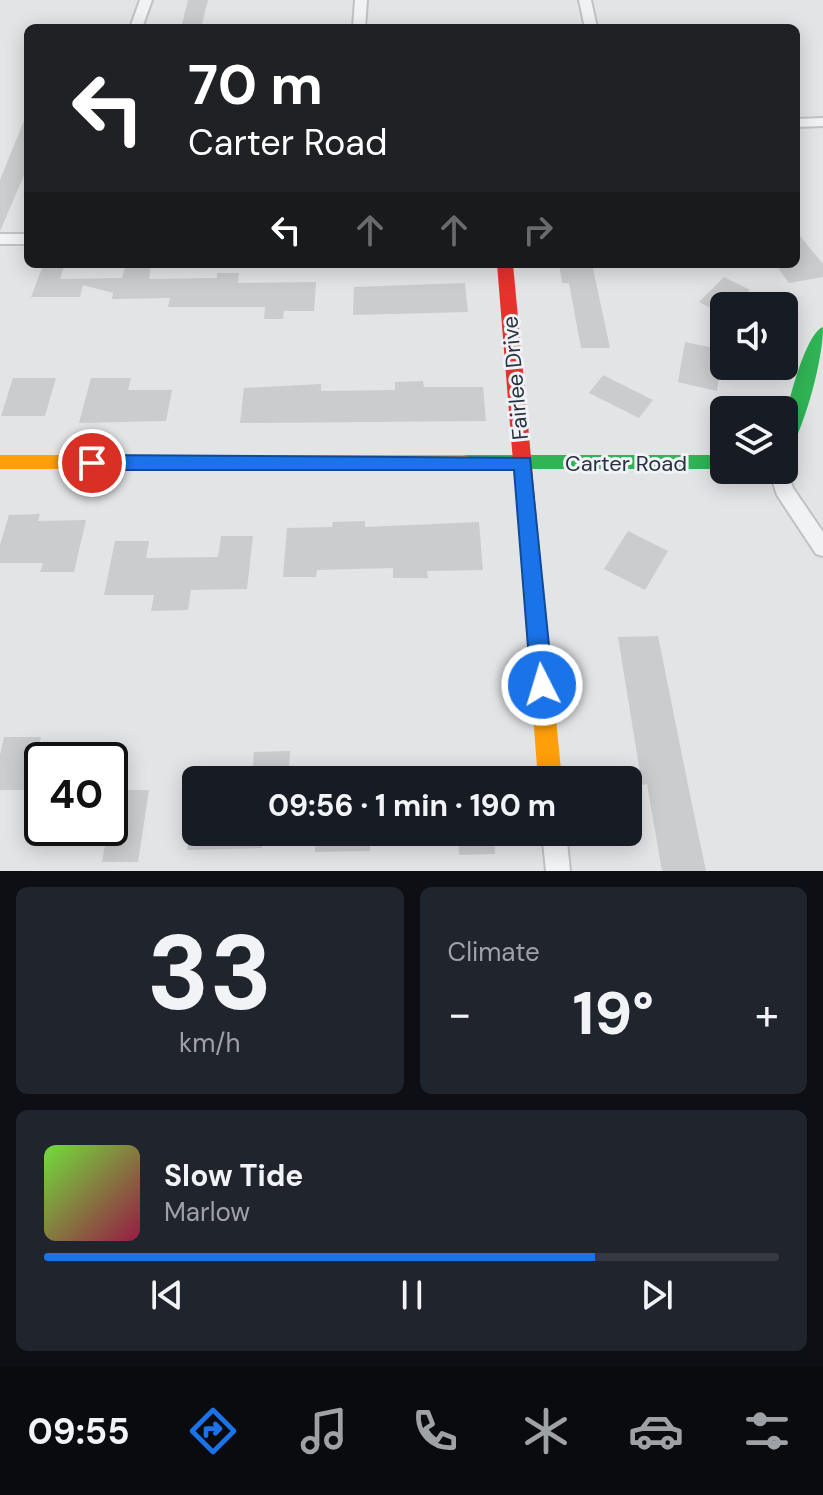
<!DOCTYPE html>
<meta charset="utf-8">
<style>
body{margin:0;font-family:"DM Sans",sans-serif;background:#20242c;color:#f1f3f6;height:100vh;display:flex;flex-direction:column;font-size:30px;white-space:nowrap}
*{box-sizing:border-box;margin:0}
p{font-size:26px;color:#9ea1a6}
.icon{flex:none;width:44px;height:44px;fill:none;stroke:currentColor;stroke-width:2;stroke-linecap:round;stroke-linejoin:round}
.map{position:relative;height:871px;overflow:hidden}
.drawer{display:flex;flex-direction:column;gap:16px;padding:16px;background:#0d0f14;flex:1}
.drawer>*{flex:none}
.top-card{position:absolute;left:24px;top:24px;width:776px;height:244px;border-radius:12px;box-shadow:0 4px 20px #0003;background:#202124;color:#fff;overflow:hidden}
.controls{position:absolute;left:710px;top:292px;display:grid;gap:16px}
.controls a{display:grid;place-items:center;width:88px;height:88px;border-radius:12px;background:#171b24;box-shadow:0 4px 20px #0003;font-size:40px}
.speed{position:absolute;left:24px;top:742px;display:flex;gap:16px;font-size:40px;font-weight:700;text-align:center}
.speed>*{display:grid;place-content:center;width:104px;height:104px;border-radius:50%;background:#171b24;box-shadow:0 4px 20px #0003;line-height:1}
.speed .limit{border:4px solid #111;border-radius:12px;background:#fff;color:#111}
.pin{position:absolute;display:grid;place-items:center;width:68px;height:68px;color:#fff;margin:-34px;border:4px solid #fff;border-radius:50%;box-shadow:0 2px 8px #0007}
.me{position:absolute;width:88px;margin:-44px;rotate:355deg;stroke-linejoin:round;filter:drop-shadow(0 0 6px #0008)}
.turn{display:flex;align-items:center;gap:28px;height:168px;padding:0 32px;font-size:36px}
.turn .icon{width:104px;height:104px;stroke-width:2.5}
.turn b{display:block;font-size:56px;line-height:68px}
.lanes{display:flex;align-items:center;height:76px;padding:0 32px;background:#0003;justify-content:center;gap:40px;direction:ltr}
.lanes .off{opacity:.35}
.big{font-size:60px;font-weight:700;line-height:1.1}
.drawer .card{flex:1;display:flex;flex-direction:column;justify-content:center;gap:12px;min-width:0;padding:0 28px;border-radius:12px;background:#20242c}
.drawer .dial{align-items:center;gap:0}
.dial b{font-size:104px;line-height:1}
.song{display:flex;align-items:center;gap:24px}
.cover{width:96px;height:96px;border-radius:12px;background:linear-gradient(135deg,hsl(100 70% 55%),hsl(340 70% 35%))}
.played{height:8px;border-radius:4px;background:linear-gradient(90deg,#1a73e8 75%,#363941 75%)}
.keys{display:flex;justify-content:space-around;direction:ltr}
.heat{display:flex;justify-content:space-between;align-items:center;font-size:44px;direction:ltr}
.drawer .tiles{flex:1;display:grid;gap:16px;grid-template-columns:1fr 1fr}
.card:last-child{grid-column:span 2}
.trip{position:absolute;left:182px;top:766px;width:460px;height:80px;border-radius:12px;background:#171b24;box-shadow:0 4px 20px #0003;font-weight:700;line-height:80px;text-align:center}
.menu{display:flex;height:128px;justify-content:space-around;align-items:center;background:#090b0e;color:#9ea1a6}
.menu .icon{width:56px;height:56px}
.menu .active{color:#1a73e8}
.menu b{font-size:36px;color:#f1f3f6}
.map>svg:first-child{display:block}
.building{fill:#caccce}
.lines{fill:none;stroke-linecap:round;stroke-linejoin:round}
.street-casing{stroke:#c0c2c4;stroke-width:4}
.street{fill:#f1f2f3;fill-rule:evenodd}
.fast{fill:#30b455;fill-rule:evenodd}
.slow{fill:#ff9f0a;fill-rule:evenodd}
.jam{fill:#e5322d;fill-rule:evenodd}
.route{fill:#1a73e8;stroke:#114b97;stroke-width:2}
.labels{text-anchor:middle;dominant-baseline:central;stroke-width:6;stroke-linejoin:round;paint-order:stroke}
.street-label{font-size:22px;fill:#2a313e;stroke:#eff2f6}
</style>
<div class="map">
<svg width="823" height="871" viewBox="0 0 823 871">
<rect width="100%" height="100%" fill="#e2e4e6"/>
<!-- building -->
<path class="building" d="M188 0H208L201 28H181Z
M27 113 28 166 0 231V180Z
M796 231 823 264V277L789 283 775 264H796Z
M559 264H592L610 348H581L569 283H562Z
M151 266 149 279 217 278V273H239L238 283 316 282 314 311H284L283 319H264L265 307H168L170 298 112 299 113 293 83 285 80 297H31L42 268 64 267 60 279 122 278 125 267Z
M724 277 750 290 734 306H724V315L699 302Z
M465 283 468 312 353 315 354 287Z
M685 342 723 350 717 391 678 382Z
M603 375 653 400 639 418 589 393Z
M13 378H56L45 416H1Z
M91 378H131L128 390H172L166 421 79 423Z
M423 381 424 387H483L486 421 240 423 244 388 321 384V391L395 390V382Z
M40 514 38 521 86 520 74 572H40L43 563H0V545L9 515Z
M365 521V527L479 522 483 570 427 571 428 578H393V568L317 570 316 577H283L287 528 332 527 333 522Z
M628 531 668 551 645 590 604 569Z
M221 536H253L247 589 191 590 188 610 151 611 154 595H104L115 541H149L146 558 218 557Z
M658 636 690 795 706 871H662L647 784 642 785 618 637Z
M4 737H41L29 790H0V755Z
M290 751 288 780H252L254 752Z
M115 790H149L138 862H102Z
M189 832H262V848L187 850Z
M316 832H370V851L315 852Z
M458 832H494L495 854 459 855Z"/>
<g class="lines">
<!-- street casing -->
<g class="street-casing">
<path id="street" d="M140 0H152L142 28H130Z
M355 0H367L365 28H353Z
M579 0H591L597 28H585Z
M823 118V126L796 127V119Z
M0 234H28V244H0Z
M785 465 793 488 823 532V556L816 554 777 495 769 470H784Z
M542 832H566L570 871H546Z"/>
</g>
<!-- street -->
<use href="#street" class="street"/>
<!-- fast -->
<path class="fast" d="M823 327C823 360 806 421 790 451L784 453C784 443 783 431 785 421 788 402 806 333 823 327Z
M463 455H724V469H463L456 467 454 462 456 457Z"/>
<!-- slow -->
<path class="slow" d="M0 455H463L470 457 472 462 470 467 463 469H0Z
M534 588 541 591 544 597 562 780H538L524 597 527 591Z"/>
<!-- jam -->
<path class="jam" d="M497 264H513L544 597 541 603 534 606 527 603 524 597Z"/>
</g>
<!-- route -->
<path class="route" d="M92 455 530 458 553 685 550 692 542 695 534 692 531 685 514 470H92L83 463Z"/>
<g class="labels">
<!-- street labels -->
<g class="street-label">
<text transform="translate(515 378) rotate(-95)">Fairlee Drive</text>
<text x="626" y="463">Carter Road</text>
</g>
</g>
</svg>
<div class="controls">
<a><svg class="icon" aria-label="sound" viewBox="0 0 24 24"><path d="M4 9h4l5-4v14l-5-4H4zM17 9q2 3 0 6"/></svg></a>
<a><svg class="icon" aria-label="layers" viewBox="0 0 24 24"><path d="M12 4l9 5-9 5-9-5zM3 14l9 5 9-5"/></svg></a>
</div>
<div class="speed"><div class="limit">40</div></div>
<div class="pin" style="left:92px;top:463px;background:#d93025"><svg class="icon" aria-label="arrive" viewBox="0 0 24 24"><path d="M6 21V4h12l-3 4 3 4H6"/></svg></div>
<svg class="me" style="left:542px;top:685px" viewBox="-20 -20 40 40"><circle r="17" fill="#1a73e8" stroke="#fff" stroke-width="3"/><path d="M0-11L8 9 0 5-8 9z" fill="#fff"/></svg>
<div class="trip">09:56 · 1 min · 190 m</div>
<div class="top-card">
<div class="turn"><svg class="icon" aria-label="left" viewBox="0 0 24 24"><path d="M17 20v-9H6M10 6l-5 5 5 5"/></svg><div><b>70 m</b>Carter Road</div></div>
<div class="lanes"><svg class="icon" aria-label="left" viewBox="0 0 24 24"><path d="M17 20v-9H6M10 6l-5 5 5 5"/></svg><svg class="icon off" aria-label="ahead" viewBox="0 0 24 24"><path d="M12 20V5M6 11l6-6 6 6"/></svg><svg class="icon off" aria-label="ahead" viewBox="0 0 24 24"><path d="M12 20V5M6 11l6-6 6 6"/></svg><svg class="icon off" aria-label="right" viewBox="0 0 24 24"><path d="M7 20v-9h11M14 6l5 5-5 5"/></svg></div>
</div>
</div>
<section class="drawer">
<div class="tiles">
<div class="card dial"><b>33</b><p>km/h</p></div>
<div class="card"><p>Climate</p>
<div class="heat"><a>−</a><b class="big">19°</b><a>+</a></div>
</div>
<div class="card">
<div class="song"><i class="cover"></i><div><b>Slow Tide</b><p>Marlow</p></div></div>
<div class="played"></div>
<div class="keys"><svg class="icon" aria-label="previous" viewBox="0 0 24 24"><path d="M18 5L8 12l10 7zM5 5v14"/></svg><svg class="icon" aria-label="pause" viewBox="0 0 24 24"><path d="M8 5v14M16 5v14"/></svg><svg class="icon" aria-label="next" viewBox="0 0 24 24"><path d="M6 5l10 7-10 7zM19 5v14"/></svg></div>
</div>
</div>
</section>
<nav class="menu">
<b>09:55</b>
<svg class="icon active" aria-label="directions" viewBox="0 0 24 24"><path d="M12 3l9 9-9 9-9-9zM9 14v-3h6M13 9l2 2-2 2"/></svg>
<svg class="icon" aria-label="music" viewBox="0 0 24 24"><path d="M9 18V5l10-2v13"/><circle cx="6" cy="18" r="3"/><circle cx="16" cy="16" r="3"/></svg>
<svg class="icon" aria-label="phone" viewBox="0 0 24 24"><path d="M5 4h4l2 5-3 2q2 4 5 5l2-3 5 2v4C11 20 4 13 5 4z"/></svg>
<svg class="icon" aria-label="climate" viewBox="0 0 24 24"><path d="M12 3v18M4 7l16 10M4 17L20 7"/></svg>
<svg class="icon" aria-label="car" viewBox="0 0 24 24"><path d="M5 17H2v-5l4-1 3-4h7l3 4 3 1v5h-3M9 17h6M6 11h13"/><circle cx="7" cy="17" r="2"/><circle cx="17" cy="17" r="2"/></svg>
<svg class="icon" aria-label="filters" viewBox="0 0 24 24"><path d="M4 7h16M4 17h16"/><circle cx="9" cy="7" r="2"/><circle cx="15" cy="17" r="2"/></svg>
</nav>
